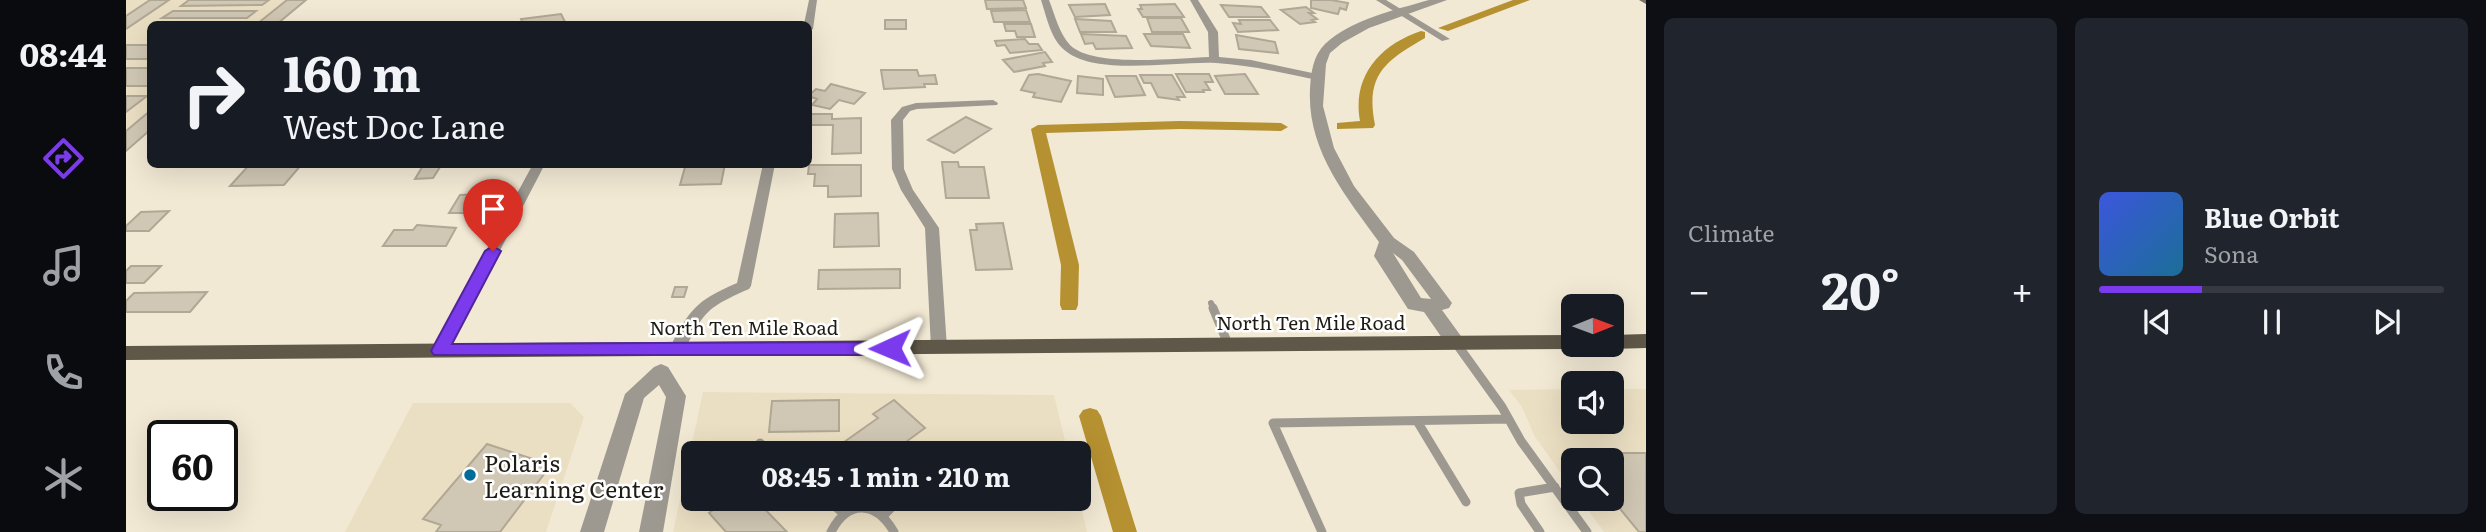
<!DOCTYPE html>
<meta charset="utf-8">
<style>
body{margin:0;font-family:Literata,serif;background:#20242c;color:#f1f3f6;height:100vh;display:flex;flex-direction:column;font-size:26px;white-space:nowrap}
*{box-sizing:border-box;margin:0}
p{font-size:23px;color:#9ea1a6}
.icon{flex:none;width:38px;height:38px;fill:none;stroke:currentColor;stroke-width:2;stroke-linecap:round;stroke-linejoin:round}
.map{position:relative;flex:1;overflow:hidden}
.details{display:flex;flex-direction:column;gap:18px;padding:18px;background:#0d0f14;width:840px}
.details>*{flex:none}
.banner{position:absolute;left:21px;top:21px;width:665px;height:147px;border-radius:10px;box-shadow:0 7px 28px #0002;background:#171b24;color:#f1f3f6;overflow:hidden}
.needle{width:46px;rotate:89deg}
.controls{position:absolute;left:1435px;top:294px;display:grid;gap:14px}
.controls a{display:grid;place-items:center;width:63px;height:63px;border-radius:10px;background:#171b24;box-shadow:0 7px 28px #0002;font-size:35px}
.speed{position:absolute;left:21px;top:420px;display:flex;gap:14px;font-size:35px;font-weight:700;text-align:center}
.speed>*{display:grid;place-content:center;width:91px;height:91px;border-radius:50%;background:#171b24;box-shadow:0 7px 28px #0002;line-height:1}
.speed .limit{border:4px solid #111;border-radius:10px;background:#fff;color:#111}
.pin{position:absolute;display:grid;place-items:center;width:60px;height:60px;color:#fff;margin:-72px -30px;border-radius:50% 50% 50% 0;rotate:-45deg;box-shadow:0 0 7px #0007}
.pin .icon{rotate:45deg}
.me{position:absolute;width:77px;margin:-38px;rotate:269deg;stroke-linejoin:round;filter:drop-shadow(0 0 5px #0008)}
.turn{display:flex;align-items:center;gap:24px;height:147px;padding:0 21px;font-size:32px}
.turn .icon{width:91px;height:91px;stroke-width:2.5}
.turn b{display:block;font-size:49px;line-height:60px}
.big{font-size:52px;font-weight:700;line-height:1.1}
.details .card{flex:1;display:flex;flex-direction:column;justify-content:center;gap:10px;min-width:0;padding:0 24px;border-radius:10px;background:#20242c}
.song{display:flex;align-items:center;gap:21px}
.cover{width:84px;height:84px;border-radius:10px;background:linear-gradient(135deg,hsl(230 70% 55%),hsl(200 70% 35%))}
.played{height:7px;border-radius:4px;background:linear-gradient(90deg,#7c3aed 30%,#363941 30%)}
.keys{display:flex;justify-content:space-around;direction:ltr}
.heat{display:flex;justify-content:space-between;align-items:center;font-size:38px;direction:ltr}
.details .tiles{flex:1;display:grid;gap:18px;grid-template-columns:repeat(2,1fr)}
.trip{position:absolute;left:555px;top:441px;width:410px;height:70px;border-radius:10px;background:#171b24;box-shadow:0 7px 28px #0002;font-weight:700;line-height:70px;text-align:center}
main{display:flex;flex:1;min-height:0}
.tab-bar{display:flex;flex-direction:column;width:126px;justify-content:space-around;align-items:center;background:#090b0e;color:#9ea1a6}
.tab-bar .icon{width:49px;height:49px}
.tab-bar .on{color:#7c3aed}
.tab-bar b{font-size:32px;color:#f1f3f6}
.map>svg:first-child{display:block}
.built{fill:#ebdfc3}
.lines{fill:none;stroke-linecap:round;stroke-linejoin:round}
.canal{fill:#b69131;fill-rule:evenodd}
.building{fill:#d0c7b4;stroke:#b0a794;stroke-width:2}
.service-far1{stroke:#9d9991;stroke-width:6}
.service{stroke:#9d9991;stroke-width:9}
.minor{fill:#9d9991;fill-rule:evenodd}
.tertiary{fill:#9d9991;fill-rule:evenodd}
.secondary{fill:#787367;fill-rule:evenodd}
.primary{fill:#5f5849;fill-rule:evenodd}
.route{fill:#7c3aed;stroke:#51269a;stroke-width:2}
.poi-dot{fill:#036b98;stroke:#fff;stroke-width:2.5}
.labels{text-anchor:middle;dominant-baseline:central;stroke-width:5;stroke-linejoin:round;paint-order:stroke}
.street-label{font-size:19px;fill:#1f1c14;stroke:#fff}
.near-poi-label{font-size:23px;fill:#1f1c14;stroke:#fff;text-anchor:start}
</style>
<main>
<nav class="tab-bar">
<b>08:44</b>
<svg class="icon on" aria-label="directions" viewBox="0 0 24 24"><path d="M12 3l9 9-9 9-9-9zM9 14v-3h6M13 9l2 2-2 2"/></svg>
<svg class="icon" aria-label="music" viewBox="0 0 24 24"><path d="M9 18V5l10-2v13"/><circle cx="6" cy="18" r="3"/><circle cx="16" cy="16" r="3"/></svg>
<svg class="icon" aria-label="phone" viewBox="0 0 24 24"><path d="M5 4h4l2 5-3 2q2 4 5 5l2-3 5 2v4C11 20 4 13 5 4z"/></svg>
<svg class="icon" aria-label="climate" viewBox="0 0 24 24"><path d="M12 3v18M4 7l16 10M4 17L20 7"/></svg>
</nav>
<div class="map">
<svg width="1520" height="532" viewBox="0 0 1520 532">
<rect width="100%" height="100%" fill="#f2e9d4"/>
<!-- built -->
<path class="built" d="M0 0H180L151 24H24V130L0 150Z
M1447 389V422H1486V389H1520V532H1478L1454 499H1486V460H1447V490L1409 437 1396 407 1383 390Z
M577 392 928 395 942 453H567V499H952V495L961 532H547Z
M287 403H444L458 417 420 532H219Z"/>
<g class="lines">
<!-- canal -->
<path class="canal" d="M1387 0H1404L1322 31 1312 28Z
M1295 31 1299 32V38C1259 61 1239 75 1249 125L1247 128 1211 129V123L1234 121C1226 77 1253 45 1295 31Z
M1054 121 1155 123 1162 127 1155 131 1054 129 920 133 953 265 952 305 950 310H936L934 305 935 265 905 129 912 125Z
M964 408 971 410 975 416 1011 532H987L953 416 957 410Z"/>
</g>
<!-- building -->
<path class="building" d="M24 0H43L0 29V16Z
M63 0H143L136 5 55 6Z
M161 0H180L151 24H131Z
M859 0H897L900 8 861 9Z
M1185 0H1205L1222 3 1220 10 1214 8 1212 14 1185 8Z
M979 4 984 15 949 17 943 5Z
M1049 4 1058 17H1017L1012 9H1016L1014 5Z
M1095 5 1135 7 1143 17H1103Z
M1180 7 1188 13H1183L1191 19 1186 20 1189 22 1174 24 1155 10Z
M900 10 904 22H868L865 11Z
M47 11H130L121 18H36Z
M435 14 440 24H397L395 19Z
M1021 18H1055L1063 32H1026Z
M949 19 985 21 990 32H954Z
M759 20H780V29H759Z
M1113 20H1144L1152 30 1112 32 1107 23 1115 24Z
M878 24H905L909 37H891L889 31H880Z
M955 34 1000 36 1006 48 970 49 967 43 959 44Z
M1018 34H1057L1064 48 1025 46Z
M1110 35 1149 42 1152 53 1113 49Z
M899 39 903 44H912L916 50 884 53 879 45 871 46 869 41Z
M0 45H24V59H0Z
M919 52 926 62 917 63 919 66 888 72 877 60Z
M0 68H24V86H0Z
M755 70H791L793 76 809 75 811 84H798L799 87 758 89Z
M912 74 945 81 935 102 907 97 909 93 895 90 903 75Z
M1050 74H1083L1087 82H1079L1084 90H1077L1078 92H1060Z
M1119 74 1132 94H1099L1089 76Z
M1014 75H1046L1059 97H1051L1053 100 1032 97 1025 83H1018Z
M952 76 977 79V95L951 93Z
M980 76H1010L1019 95 989 97Z
M705 84 739 93 728 104 713 100 704 109 686 105 691 99 682 96 690 89 699 91Z
M0 96H21L0 112Z
M24 111V130L0 151V131Z
M682 114H706V119L735 118V153L706 154 707 125H682Z
M840 117 865 129 828 153 802 140Z
M816 162H832L833 167H858L863 198H820Z
M124 164H176L158 185 104 186Z
M298 164H316L307 178 289 179Z
M572 164H599L595 184 554 185 559 167Z
M683 165H735V196L702 197V186H688L689 174H682Z
M351 194 340 213H323L334 195Z
M43 211 23 231H0V226L15 212Z
M752 213 753 246 708 247 709 214Z
M877 223 886 269 850 270 844 230H851L850 224Z
M291 225 330 228 320 246H257L268 230H287Z
M5 266H35L18 283H0V271Z
M774 269V288L692 289 693 270Z
M549 287H561L558 297H546Z
M81 292 64 312H0V301L8 293Z
M713 400V431L643 432 646 401Z
M768 400 799 428 777 444 780 447 772 453 704 452 752 418 747 414Z
M361 444 425 465 374 532H310L315 525 297 519Z
M1447 452H1472L1477 458H1487L1483 453H1520V532H1513L1486 499V460H1453Z
M602 499H629L661 532H600L583 513Z"/>
<g class="lines">
<!-- service-far1 -->
<path class="service-far1" d="M1085 303 1088 310"/>
<!-- service -->
<path class="service" d="M1087 308 1102 344
M1330 343 1376 407 1395 441 1461 532
M1291 421 1340 502
M634 443 646 453
M700 499 717 513
M758 515 774 499
M705 532C722 499 750 501 768 532
M1196 532 1147 423 1382 419
M1414 532 1395 504 1393 493 1429 487"/>
<!-- minor -->
<path class="minor" d="M683 0H691L687 29 682 32V24H678Z
M915 0H923C929 15 933 33 944 45 967 68 1050 58 1083 57L1082 32 1064 0H1072L1092 32 1093 57 1125 60 1191 74 1196 77 1191 80C1157 73 1124 65 1090 63 1051 61 972 76 941 52 925 41 921 18 915 0Z
M1250 0H1260L1324 39 1316 41Z
M867 100 872 103 871 105 791 109 784 111 777 120 778 169 787 190 813 228 821 348 818 352H808L805 348 799 228 775 190 766 169 765 120 776 107 790 103Z
M407 164H419L320 354H308L306 350Z
M637 164H649L625 286 623 289C577 309 578 313 556 355H544L542 351C563 310 569 301 611 283Z"/>
<!-- tertiary -->
<path class="tertiary" d="M1303 0H1321L1243 28 1216 43 1204 53 1200 64 1197 106 1208 148 1228 186 1268 238 1288 252 1326 303 1323 308 1316 310 1340 343 1337 348H1323L1298 312 1282 309 1248 256 1253 242C1219 195 1181 150 1184 89 1185 72 1187 56 1199 44 1226 19 1269 10 1303 0ZM1267 253 1276 260 1305 299 1295 298Z
M535 364 542 367 560 396 537 532H513L540 397 533 385 518 398 478 532H454L499 394 528 367Z"/>
<!-- secondary -->
<path class="secondary" d="M1513 0H1520V4Z"/>
<!-- primary -->
<path class="primary" d="M1520 334V348L1486 349 1478 345H1486V335Z
M1447 335V345H1455L1447 349 0 360V346Z"/>
</g>
<!-- route -->
<path class="route" d="M367 246 375 251 326 344 764 342 770 343 772 348 770 353 764 355H308L305 351 359 251Z"/>
<!-- markers -->
<circle class="poi-dot" cx="344" cy="475" r="7"/>
<g class="labels">
<!-- street labels -->
<g class="street-label">
<text x="1185" y="322">North Ten Mile Road</text>
<text x="618" y="327">North Ten Mile Road</text>
</g>
<!-- near-poi labels -->
<g class="near-poi-label">
<text x="358" y="462">Polaris<tspan x="358" dy="26">Learning Center</tspan></text>
</g>
</g>
</svg>
<div class="controls">
<a><svg class="needle" viewBox="-14 -14 28 28"><path d="M0-13l5 13h-10z" fill="#e53935"/><path d="M0 13l5-13h-10z" fill="#9ea1a6"/></svg></a>
<a><svg class="icon" aria-label="sound" viewBox="0 0 24 24"><path d="M4 9h4l5-4v14l-5-4H4zM17 9q2 3 0 6"/></svg></a>
<a><svg class="icon" aria-label="search" viewBox="0 0 24 24"><circle cx="10" cy="10" r="6"/><path d="M15 15l6 6"/></svg></a>
</div>
<div class="speed"><div class="limit">60</div></div>
<div class="pin" style="left:367px;top:251px;background:#d93025"><svg class="icon" aria-label="arrive" viewBox="0 0 24 24"><path d="M6 21V4h12l-3 4 3 4H6"/></svg></div>
<svg class="me" style="left:764px;top:348px" viewBox="-20 -20 40 40"><path d="M0-17L14 15 0 8-14 15z" fill="#7c3aed" stroke="#fff" stroke-width="4"/></svg>
<div class="trip">08:45 · 1 min · 210 m</div>
<div class="banner">
<div class="turn"><svg class="icon" aria-label="right" viewBox="0 0 24 24"><path d="M7 20v-9h11M14 6l5 5-5 5"/></svg><div><b>160 m</b>West Doc Lane</div></div>
</div>
</div>
<section class="details">
<div class="tiles">
<div class="card"><p>Climate</p>
<div class="heat"><a>−</a><b class="big">20°</b><a>+</a></div>
</div>
<div class="card">
<div class="song"><i class="cover"></i><div><b>Blue Orbit</b><p>Sona</p></div></div>
<div class="played"></div>
<div class="keys"><svg class="icon" aria-label="previous" viewBox="0 0 24 24"><path d="M18 5L8 12l10 7zM5 5v14"/></svg><svg class="icon" aria-label="pause" viewBox="0 0 24 24"><path d="M8 5v14M16 5v14"/></svg><svg class="icon" aria-label="next" viewBox="0 0 24 24"><path d="M6 5l10 7-10 7zM19 5v14"/></svg></div>
</div>
</div>
</section>
</main>
